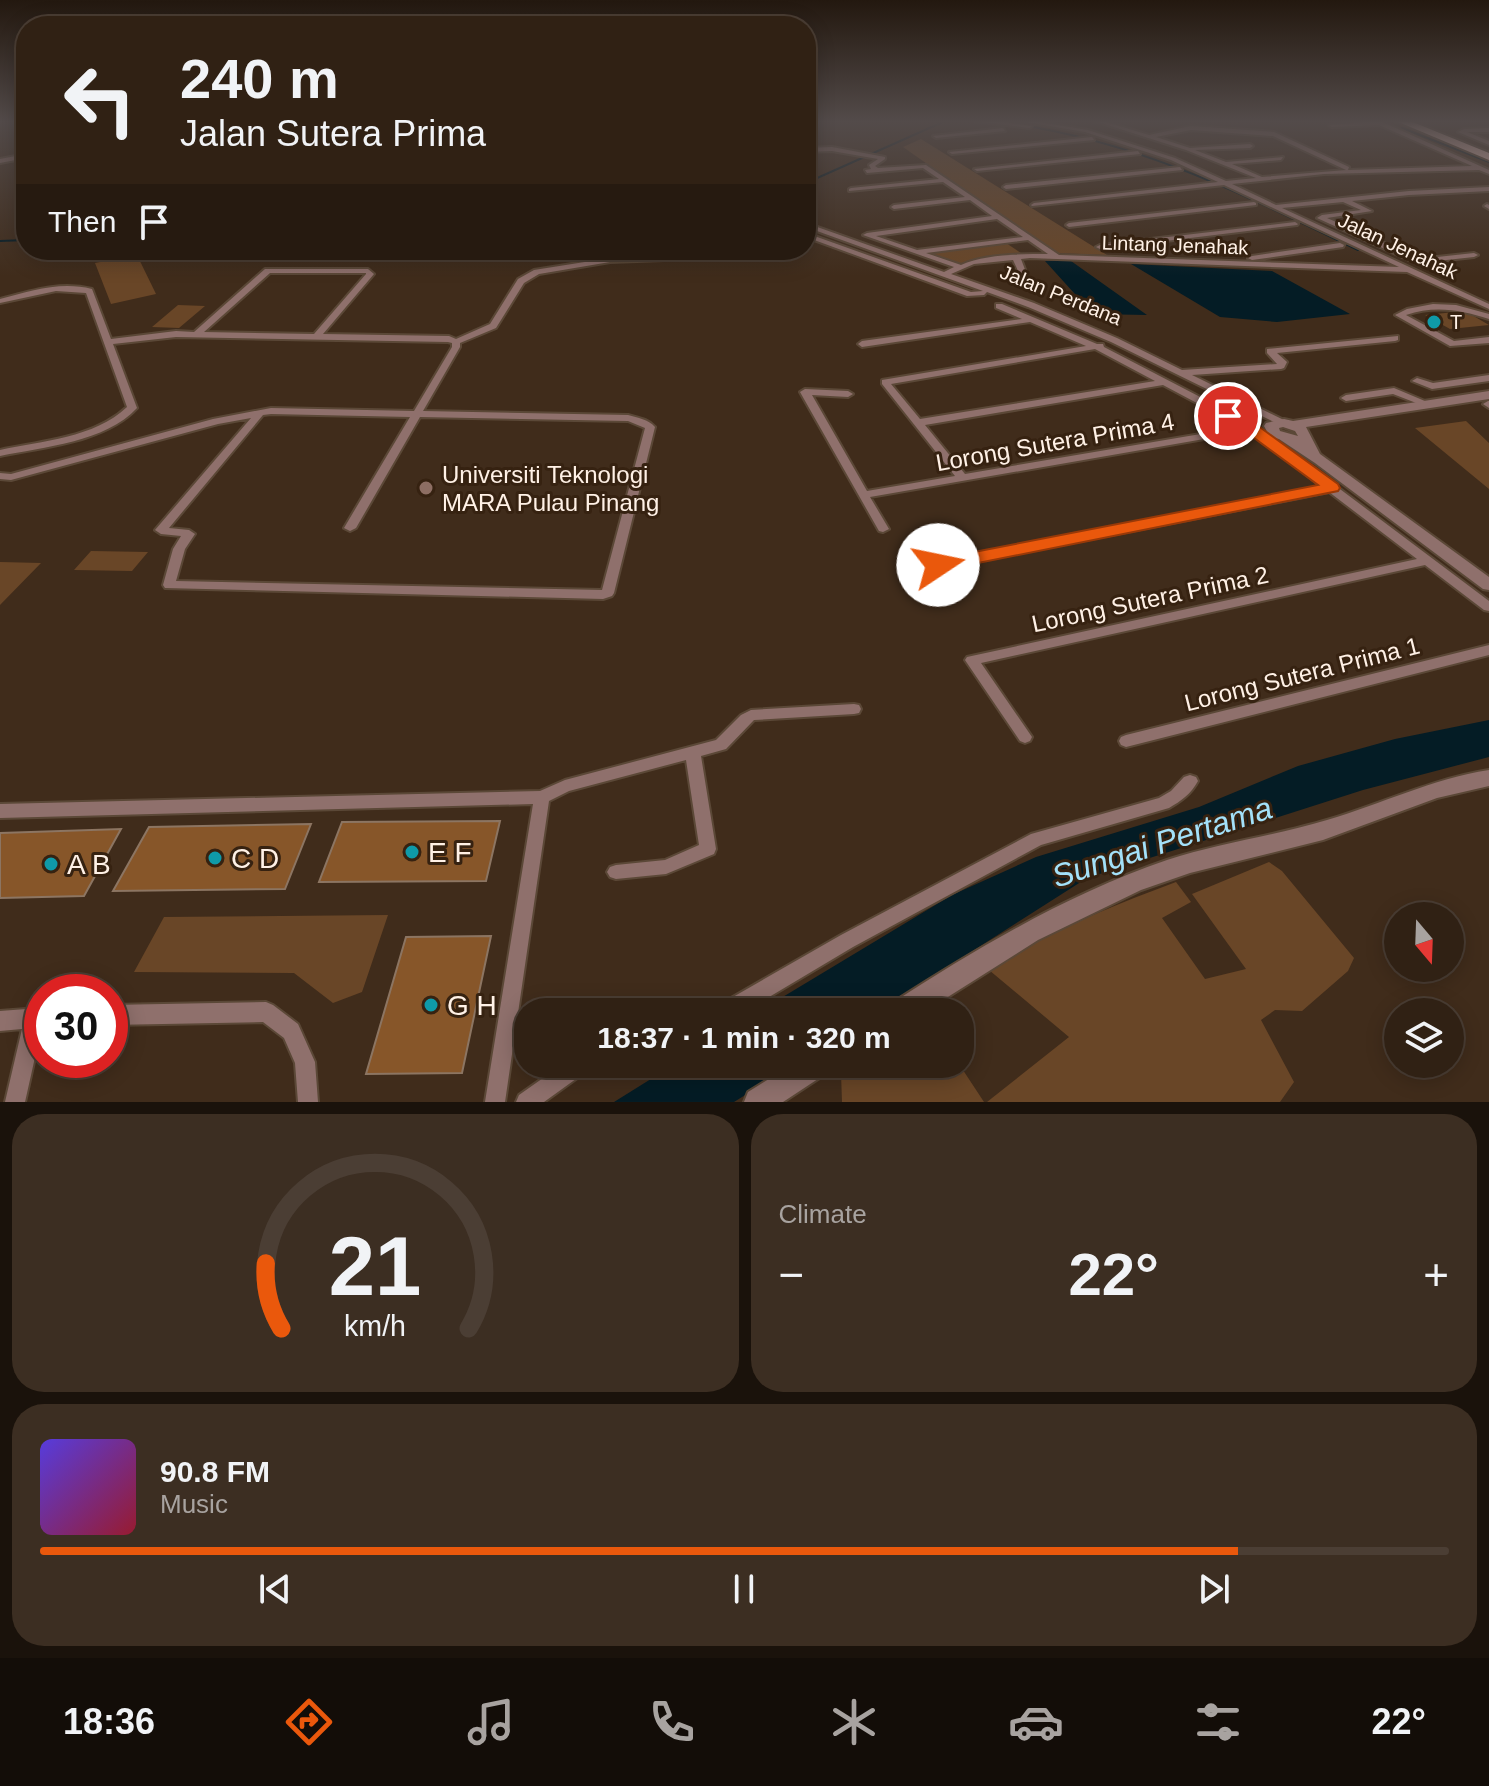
<!DOCTYPE html>
<meta charset="utf-8">
<style>
body{margin:0;font-family:Helvetica,sans-serif;background:#3c2e22;color:#f1f3f6;height:100vh;display:flex;flex-direction:column;font-size:30px;white-space:nowrap}
*{box-sizing:border-box;margin:0}
p{font-size:26px;color:#a8a3a0}
.icon{flex:none;width:44px;height:44px;fill:none;stroke:currentColor;stroke-width:2;stroke-linecap:round;stroke-linejoin:round}
.map{position:relative;height:1102px;overflow:hidden}
.sheet{display:flex;flex-direction:column;gap:12px;padding:12px;background:#1a120b;flex:1}
.sheet>*{flex:none}
.guide{position:absolute;left:16px;top:16px;width:800px;height:244px;border-radius:32px;box-shadow:0 4px 20px #0003,0 0 0 2px #4b3e34;background:#302114;color:#f1f3f6;overflow:hidden}
.needle{width:52px;rotate:161deg}
.tools{position:absolute;left:1384px;top:902px;display:grid;gap:16px}
.tools a{display:grid;place-items:center;width:80px;height:80px;border-radius:50%;background:#302114;box-shadow:0 4px 20px #0003,0 0 0 2px #4b3e34;font-size:40px}
.speed{position:absolute;left:24px;top:974px;display:flex;gap:16px;font-size:40px;font-weight:700;text-align:center}
.speed>*{display:grid;place-content:center;width:104px;height:104px;border-radius:50%;background:#302114;box-shadow:0 4px 20px #0003,0 0 0 2px #4b3e34;line-height:1}
.speed .limit{border:12px solid #d22;background:#fff;color:#111}
.pin{position:absolute;display:grid;place-items:center;width:68px;height:68px;color:#fff;margin:-34px;border:4px solid #fff;border-radius:50%;box-shadow:0 2px 8px #0007}
.me{position:absolute;width:88px;margin:-44px;rotate:79deg;stroke-linejoin:round;filter:drop-shadow(0 0 6px #0008)}
.turn{display:flex;align-items:center;gap:28px;height:168px;padding:0 32px;font-size:36px}
.turn .icon{width:104px;height:104px;stroke-width:2.5}
.turn b{display:block;font-size:56px;line-height:68px}
.then{display:flex;align-items:center;height:76px;padding:0 32px;background:#0003;gap:16px;font-size:30px}
.big{font-size:60px;font-weight:700;line-height:1.1}
.sheet .card{flex:1;display:flex;flex-direction:column;justify-content:center;gap:12px;min-width:0;padding:0 28px;border-radius:32px;background:#3c2e22}
.sheet .dial{align-items:center;gap:0}
.dial svg{height:208px;overflow:visible;fill:none;stroke:#4b3e34;stroke-width:7;stroke-linecap:round;text-anchor:middle}
.dial text{fill:#f1f3f6;stroke:none}
.song{display:flex;align-items:center;gap:24px}
.cover{width:96px;height:96px;border-radius:12px;background:linear-gradient(135deg,hsl(250 70% 55%),hsl(350 70% 35%))}
.played{height:8px;border-radius:4px;background:linear-gradient(90deg,#ea580c 85%,#4b3e34 85%)}
.keys{display:flex;justify-content:space-around;direction:ltr}
.heat{display:flex;justify-content:space-between;align-items:center;font-size:44px;direction:ltr}
.sheet .tiles{flex:1;display:grid;gap:12px;grid-template-columns:1fr 1fr}
.card:last-child{grid-column:span 2}
.trip{position:absolute;left:514px;top:998px;width:460px;height:80px;border-radius:32px;background:#302114;box-shadow:0 4px 20px #0003,0 0 0 2px #4b3e34;font-weight:700;line-height:80px;text-align:center}
.menu{display:flex;height:128px;justify-content:space-around;align-items:center;background:#130d08;color:#a8a3a0}
.menu .icon{width:56px;height:56px}
.menu .on{color:#ea580c}
.menu b{font-size:36px;color:#f1f3f6}
.map>svg:first-child{display:block}
.green{fill:#694627}
.water{fill:#041c25}
.lines{fill:none;stroke-linecap:round;stroke-linejoin:round}
.stream{stroke:#041c25;stroke-width:2}
.building{fill:#875629;stroke:#8c7562;stroke-width:2}
.minor-casing{stroke:#5b4837;stroke-width:4}
.tertiary-casing{stroke:#5b4837;stroke-width:4}
.motorway-casing{stroke:#5b4837;stroke-width:4}
.minor{fill:#8f706c;fill-rule:evenodd}
.tertiary{fill:#8f706c;fill-rule:evenodd}
.motorway{fill:#fdcfc9;fill-rule:evenodd}
.route{fill:#ea580c;stroke:#983908;stroke-width:2}
.culture-dot{fill:#0f9aa8;stroke:#362211;stroke-width:3}
.education-dot{fill:#8d6e63;stroke:#362211;stroke-width:3}
.labels{text-anchor:middle;dominant-baseline:central;stroke-width:6;stroke-linejoin:round;paint-order:stroke}
.far-street-label{font-size:20px;fill:#fff1e6;stroke:#362211}
.far-poi-label{font-size:20px;fill:#fff1e6;stroke:#362211;text-anchor:start}
.street-label{font-size:24px;fill:#fff1e6;stroke:#362211}
.poi-label{font-size:24px;fill:#fff1e6;stroke:#362211;text-anchor:start}
.near-poi-label{font-size:28px;fill:#fff1e6;stroke:#362211;text-anchor:start}
.near-water-label{font-size:32px;font-style:italic;fill:#a3e1f9;stroke:#362211}
</style>
<div class="map">
<svg width="1489" height="1102" viewBox="0 0 1489 1102">
<rect width="100%" height="100%" fill="#402c1b"/>
<!-- green -->
<path class="green" d="M921 139 1107 255 1054 253 903 147Z
M1006 243 1024 255 994 258 960 267 927 253Z
M137 255 156 294 111 304 95 263Z
M178 305 205 306 179 328 152 327Z
M1465 311 1489 325 1450 329 1425 315Z
M1466 421 1489 443V489L1415 428Z
M91 551 148 552 132 571 74 570Z
M0 562 41 563 0 605Z
M1269 862 1282 871 1354 958 1348 971 1302 1011 1275 1010 1261 1020 1294 1082 1280 1102H987L1069 1037 989 970C1047 932 1112 906 1176 882L1191 902 1162 918 1205 979 1246 969 1192 894Z
M388 915 362 992 333 1003 294 973 134 972 164 917Z
M853 1064H959L984 1102H842L841 1073Z"/>
<!-- water -->
<path class="water" d="M1045 261H1071L1147 315 1093 314Z
M1131 264 1272 271 1350 314 1277 322 1220 317Z
M1489 720V757L1363 790 1087 878 877 1012H758L952 895 1036 857 1199 807 1298 766 1395 739Z
M675 1064H795L734 1102H614Z"/>
<g class="lines">
<!-- stream -->
<path class="stream" d="M1000 122C1134 139 1238 192 1358 250
M1402 128 1489 162
M806 183 945 121
M0 241 26 240"/>
</g>
<!-- building -->
<path class="building" d="M500 821 486 881 319 882 342 822Z
M311 824 285 889 113 891 149 827Z
M121 829 84 896 0 898V833Z
M491 936 462 1073 366 1074 406 937Z"/>
<g class="lines">
<!-- minor casing -->
<g class="minor-casing">
<path id="minor" d="M974 121H995L1032 126 1029 128Z
M1020 121H1033L1088 130 1175 158 1226 181 1256 178 1186 150 1095 121H1103L1149 135 1191 126 1274 132 1349 167 1348 170 1472 166 1379 125 1332 127 1329 125 1380 121 1489 170V174L1479 170 1324 174 1232 184 1276 205 1409 191 1489 187V191L1409 195 1352 201 1372 211 1327 218 1414 256 1428 258 1474 253 1478 255 1474 257 1428 262 1409 260 1317 218 1322 215 1361 210 1343 202 1282 208 1489 304V309L1407 272 1030 258 1021 259 1027 275C1022 279 1010 281 1005 277L1019 273 1013 260 974 264 951 274 1034 303 1117 338 1182 370 1277 364 1267 353V349L1398 336V340L1395 341 1277 353 1287 362 1284 368 1281 369 1192 375 1286 421V425L1282 426 1111 342 1028 307 987 292 984 295 967 296 806 237V233L971 292 983 291 806 227V223L944 272 954 267 863 235 867 233 992 216 970 200 894 209 891 207 894 205 965 197 943 182 849 191V189L851 188 939 179 923 168 867 173 865 170 871 169 869 165 878 159 832 151 806 152V148L832 147 885 157V159L875 166 878 168 926 165 1059 255 1399 267 1224 185 1032 206 1031 205 1034 203 1218 182 1171 160 1085 132ZM1191 130 1273 136 1346 170 1262 177 1232 164 1281 160 1283 157 1226 162 1195 150 1250 148 1253 146 1250 144 1190 148 1156 137ZM997 219 1023 237 917 250 876 236ZM1028 240 1048 254C1022 254 985 254 961 265L926 253Z
M1003 128 1005 131 936 138 933 136Z
M1489 128V132H1467L1489 141V145L1458 132 1464 129Z
M1092 137 1094 140 952 154 949 152Z
M1138 151 1140 154 977 171 974 169Z
M26 154V158L0 163V159Z
M1180 167 1182 170 1006 189 1003 187 1006 185Z
M1254 202 1256 203V205L1069 227 1066 225 1069 223Z
M1487 204 1489 205V209L1484 206Z
M1295 222 1298 224 1297 225 1100 249 1096 247 1100 245Z
M1340 243 1344 245 1343 247 1252 260 1248 258 1252 256Z
M759 250H773L745 257 610 262 539 274 524 283 496 328 460 343V347L423 411 628 415C638 418 648 419 655 427L614 593 612 596 603 599 165 588 163 585 173 549 181 536 161 534 155 530 251 418 218 424 11 480 0 479V473L11 474 213 419 271 408 414 411 452 347V343L448 342 176 337 113 344 137 408C106 442 43 447 0 456V450C42 441 94 438 127 407L86 293 56 291 0 303V299C31 291 60 281 92 289L111 339 176 331 194 332 265 269H368L374 274 323 334 449 336 456 339 490 324 518 279 534 270 610 258 745 253ZM270 273H366V274L314 334 204 332ZM271 414 410 417 344 528 350 531 356 528 420 417 628 421 645 428 602 590 176 581 185 549 195 534 189 530 169 528 263 415Z
M996 304H1002L1097 344H1103L1104 347 1256 426 1489 601V611L1484 610 1425 565 981 663 1032 737 1030 741 1025 743 1020 741 967 663 965 660 967 657 1417 559 1329 492 908 575 904 574 902 571 904 568 908 567 1322 487 1250 431 870 497 889 529 883 532 879 531 800 392 805 389 848 391 853 394 848 397 812 395 867 491 955 476 882 384V380L1086 346 1030 322 862 347 858 344 862 341 1022 319 996 308ZM1095 349 1155 381 920 419 891 384ZM1163 385 1242 427 965 474 925 425Z
M1433 304 1456 305 1489 314V319C1461 310 1435 305 1406 315L1454 341 1489 337V343L1450 346 1395 315 1407 309Z
M1489 375V381L1432 389 1412 381 1417 378 1433 383Z
M1394 388 1432 404 1430 406H1424L1393 394 1346 401 1341 398 1346 395Z
M1488 401H1489V408L1483 404Z
M1489 645V655L1126 747 1121 745 1119 741 1121 737 1126 735Z
M854 704 859 705 861 709 859 713 854 714 754 720 726 749 701 756 716 849 714 854 666 874 616 879 610 877 607 872 610 867 616 865 665 860 699 845 686 760 569 791 549 801 505 1102H485L533 804 0 818V804L540 791 565 780 716 740 741 715 751 710Z
M1190 775 1196 777 1198 781C1191 794 1181 801 1169 808L1041 845 853 947 744 1012H716L719 1005 841 935 1031 834 1159 798 1171 791 1184 777Z
M266 1002 273 1005 298 1024 315 1062 318 1102H298L295 1063 284 1038 263 1022 110 1025V1005Z
M39 1008 42 1010V1026L25 1102H5L22 1029 0 1031V1011Z
M563 1064H590L587 1071 544 1102H516L519 1095Z"/>
</g>
<!-- tertiary casing -->
<g class="tertiary-casing">
<path id="tertiary" d="M1489 391V399L1306 427 1320 454 1489 577V590L1483 589 1315 463 1279 439 1270 437 1264 426 1266 423 1284 419 1293 421ZM1283 427 1295 431 1298 436 1280 431 1279 428Z
M1489 770V786L1437 798 1323 840 1190 873 1141 890 1038 940 924 1012H888L892 1003C979 947 1068 894 1167 860 1219 843 1274 836 1327 820 1381 804 1432 779 1489 770Z
M793 1064H831L827 1073 783 1102H744L748 1092Z"/>
</g>
<!-- motorway casing -->
<g class="motorway-casing">
<path id="motorway" d="M1396 121H1410L1489 153V160Z"/>
</g>
<!-- minor -->
<use href="#minor" class="minor"/>
<!-- tertiary -->
<use href="#tertiary" class="tertiary"/>
<!-- motorway -->
<use href="#motorway" class="motorway"/>
</g>
<!-- sky -->
<linearGradient id="sky" x2="0" y2="1"><stop stop-color="#23180f"/><stop offset="0.44" stop-color="#534b4a"/><stop offset="1" stop-color="#534b4a" stop-opacity="0"/></linearGradient>
<rect width="1489" height="276" fill="url(#sky)"/>
<!-- route -->
<path class="route" d="M1228 411 1257 425 1338 484 1340 488 1338 491 938 571 929 565 938 559 1318 485 1246 432 1223 419V413Z"/>
<!-- markers -->
<g class="culture-dot">
<circle cx="1434" cy="322" r="8"/>
<circle cx="412" cy="852" r="8"/>
<circle cx="215" cy="858" r="8"/>
<circle cx="51" cy="864" r="8"/>
<circle cx="431" cy="1005" r="8"/>
</g>
<circle class="education-dot" cx="426" cy="488" r="8"/>
<g class="labels">
<!-- far-street labels -->
<g class="far-street-label">
<text transform="translate(1175 245) rotate(2)">Lintang Jenahak</text>
<text transform="translate(1398 246) rotate(25)">Jalan Jenahak</text>
<text transform="translate(1061 295) rotate(22)">Jalan Perdana</text>
</g>
<!-- far-poi labels -->
<g class="far-poi-label">
<text x="1450" y="322">T</text>
</g>
<!-- street labels -->
<g class="street-label">
<text transform="translate(1055 442) rotate(-10)">Lorong Sutera Prima 4</text>
<text transform="translate(1150 599) rotate(-12)">Lorong Sutera Prima 2</text>
<text transform="translate(1302 674) rotate(-14)">Lorong Sutera Prima 1</text>
</g>
<!-- poi labels -->
<g class="poi-label">
<text x="442" y="474">Universiti Teknologi<tspan x="442" dy="28">MARA Pulau Pinang</tspan></text>
</g>
<!-- near-poi labels -->
<g class="near-poi-label">
<text x="428" y="852">E F</text>
<text x="231" y="858">C D</text>
<text x="67" y="864">A B</text>
<text x="447" y="1005">G H</text>
</g>
<!-- near-water labels -->
<g class="near-water-label">
<text transform="translate(1162 842) rotate(-18)">Sungai Pertama</text>
</g>
</g>
</svg>
<div class="tools">
<a><svg class="needle" viewBox="-14 -14 28 28"><path d="M0-13l5 13h-10z" fill="#e53935"/><path d="M0 13l5-13h-10z" fill="#a8a3a0"/></svg></a>
<a><svg class="icon" aria-label="layers" viewBox="0 0 24 24"><path d="M12 4l9 5-9 5-9-5zM3 14l9 5 9-5"/></svg></a>
</div>
<div class="speed"><div class="limit">30</div></div>
<div class="pin" style="left:1228px;top:416px;background:#d93025"><svg class="icon" aria-label="arrive" viewBox="0 0 24 24"><path d="M6 21V4h12l-3 4 3 4H6"/></svg></div>
<svg class="me" style="left:938px;top:565px" viewBox="-20 -20 40 40"><circle r="19" fill="#fff"/><path d="M0-13L10 11 0 6-10 11z" fill="#ea580c"/></svg>
<div class="trip">18:37 · 1 min · 320 m</div>
<div class="guide">
<div class="turn"><svg class="icon" aria-label="left" viewBox="0 0 24 24"><path d="M17 20v-9H6M10 6l-5 5 5 5"/></svg><div><b>240 m</b>Jalan Sutera Prima</div></div>
<div class="then">Then<svg class="icon" aria-label="arrive" viewBox="0 0 24 24"><path d="M6 21V4h12l-3 4 3 4H6"/></svg></div>
</div>
</div>
<section class="sheet">
<div class="tiles">
<div class="card dial"><svg viewBox="0 0 100 80">
<path d="M14 69A42 42 0 1 1 86 69"/>
<path d="M14 69A42 42 0 0 1 8 44" stroke="#ea580c"/>
<text x="50" y="56" font-size="32" font-weight="700">21</text>
<text x="50" y="72" font-size="11">km/h</text>
</svg></div>
<div class="card"><p>Climate</p>
<div class="heat"><a>−</a><b class="big">22°</b><a>+</a></div>
</div>
<div class="card">
<div class="song"><i class="cover"></i><div><b>90.8 FM</b><p>Music</p></div></div>
<div class="played"></div>
<div class="keys"><svg class="icon" aria-label="previous" viewBox="0 0 24 24"><path d="M18 5L8 12l10 7zM5 5v14"/></svg><svg class="icon" aria-label="pause" viewBox="0 0 24 24"><path d="M8 5v14M16 5v14"/></svg><svg class="icon" aria-label="next" viewBox="0 0 24 24"><path d="M6 5l10 7-10 7zM19 5v14"/></svg></div>
</div>
</div>
</section>
<nav class="menu">
<b>18:36</b>
<svg class="icon on" aria-label="directions" viewBox="0 0 24 24"><path d="M12 3l9 9-9 9-9-9zM9 14v-3h6M13 9l2 2-2 2"/></svg>
<svg class="icon" aria-label="music" viewBox="0 0 24 24"><path d="M9 18V5l10-2v13"/><circle cx="6" cy="18" r="3"/><circle cx="16" cy="16" r="3"/></svg>
<svg class="icon" aria-label="phone" viewBox="0 0 24 24"><path d="M5 4h4l2 5-3 2q2 4 5 5l2-3 5 2v4C11 20 4 13 5 4z"/></svg>
<svg class="icon" aria-label="climate" viewBox="0 0 24 24"><path d="M12 3v18M4 7l16 10M4 17L20 7"/></svg>
<svg class="icon" aria-label="car" viewBox="0 0 24 24"><path d="M5 17H2v-5l4-1 3-4h7l3 4 3 1v5h-3M9 17h6M6 11h13"/><circle cx="7" cy="17" r="2"/><circle cx="17" cy="17" r="2"/></svg>
<svg class="icon" aria-label="filters" viewBox="0 0 24 24"><path d="M4 7h16M4 17h16"/><circle cx="9" cy="7" r="2"/><circle cx="15" cy="17" r="2"/></svg>
<b>22°</b>
</nav>
